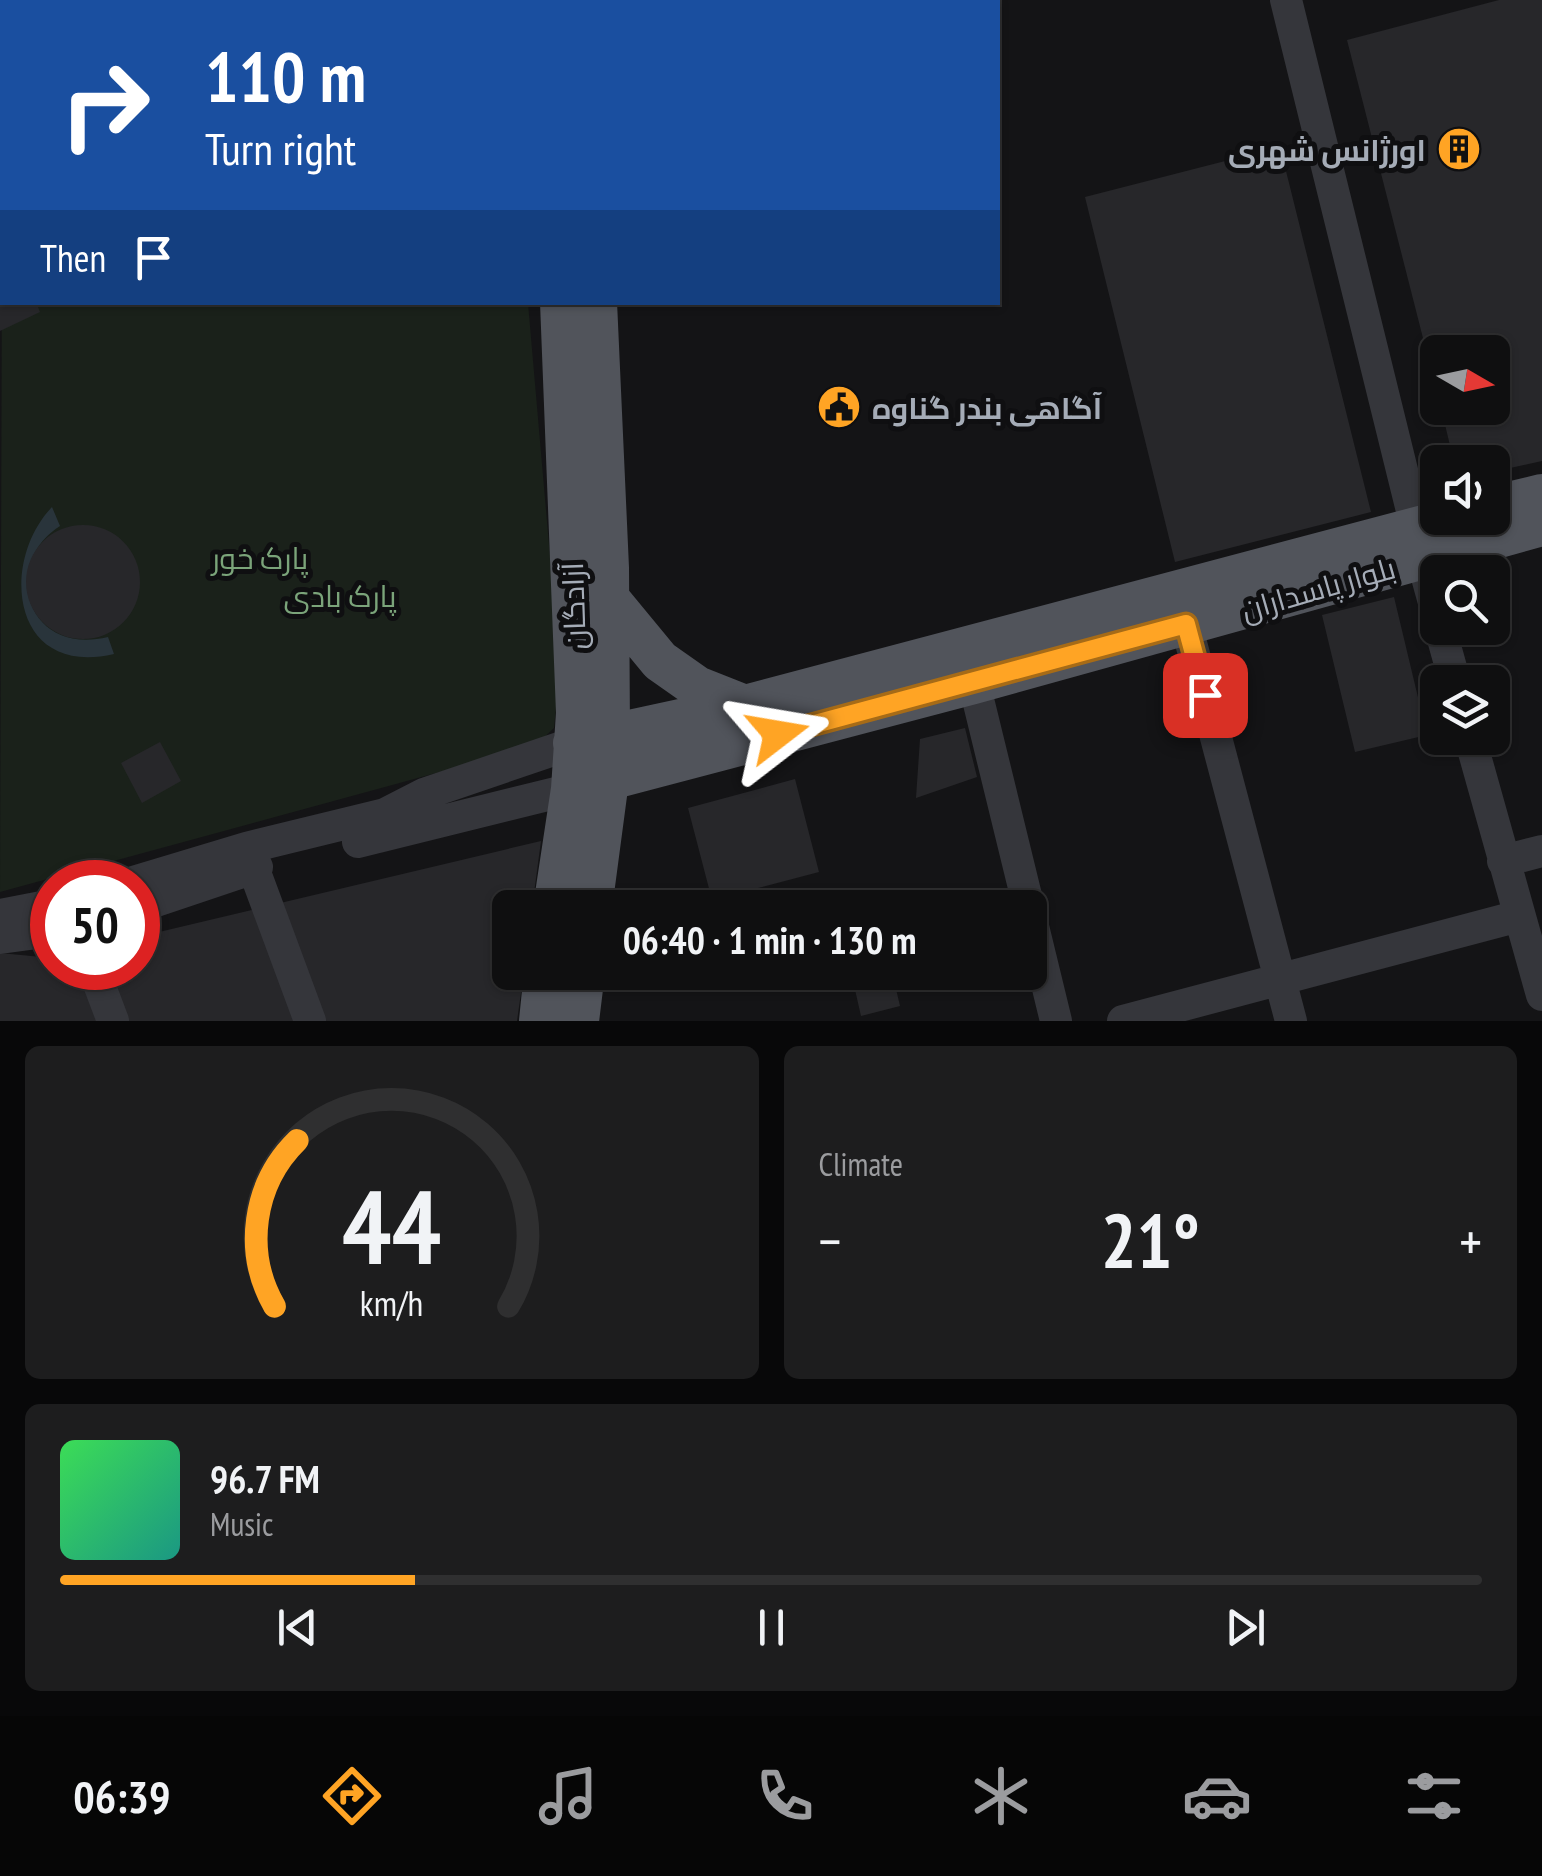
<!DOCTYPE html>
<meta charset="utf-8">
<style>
body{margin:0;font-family:"PT Sans Narrow",Cairo,sans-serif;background:#1d1d1e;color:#f1f3f6;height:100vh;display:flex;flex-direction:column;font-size:38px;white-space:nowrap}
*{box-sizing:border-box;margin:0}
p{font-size:32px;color:#9b9c9f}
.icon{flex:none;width:55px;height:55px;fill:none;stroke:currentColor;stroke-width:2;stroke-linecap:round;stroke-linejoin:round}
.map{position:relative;height:1021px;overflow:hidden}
.sheet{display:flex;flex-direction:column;gap:25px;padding:25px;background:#080809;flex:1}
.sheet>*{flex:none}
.top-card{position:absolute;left:0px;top:0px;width:1000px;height:305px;box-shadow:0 2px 8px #0004,0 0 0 2px #2f2f30;background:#1a4fa0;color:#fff;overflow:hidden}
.needle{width:65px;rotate:99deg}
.controls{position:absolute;left:1420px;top:335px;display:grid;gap:20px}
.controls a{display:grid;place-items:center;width:90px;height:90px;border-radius:15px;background:#0f0f10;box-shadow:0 2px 8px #0004,0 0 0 2px #2f2f30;font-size:50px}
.speed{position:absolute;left:30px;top:860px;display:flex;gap:20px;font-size:50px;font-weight:700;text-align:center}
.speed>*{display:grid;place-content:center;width:130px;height:130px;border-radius:50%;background:#0f0f10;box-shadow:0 2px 8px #0004,0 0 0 2px #2f2f30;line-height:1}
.speed .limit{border:15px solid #d22;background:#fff;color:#111}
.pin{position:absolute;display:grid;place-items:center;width:85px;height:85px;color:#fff;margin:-42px;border-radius:20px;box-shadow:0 5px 15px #0006}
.me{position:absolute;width:110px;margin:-55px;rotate:76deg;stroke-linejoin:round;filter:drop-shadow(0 0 8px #0008)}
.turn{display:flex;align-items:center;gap:35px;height:210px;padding:0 40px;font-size:45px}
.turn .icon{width:130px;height:130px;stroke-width:2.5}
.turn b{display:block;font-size:70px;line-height:85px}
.then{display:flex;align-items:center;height:95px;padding:0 40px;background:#0003;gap:20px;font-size:38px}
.big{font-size:75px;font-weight:800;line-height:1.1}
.sheet .widget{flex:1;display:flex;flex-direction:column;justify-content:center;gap:15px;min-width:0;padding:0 35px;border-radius:15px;background:#1d1d1e}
.sheet .dial{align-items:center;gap:0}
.dial svg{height:260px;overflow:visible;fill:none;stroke:#2f2f30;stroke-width:7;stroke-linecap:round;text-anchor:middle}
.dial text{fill:#f1f3f6;stroke:none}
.song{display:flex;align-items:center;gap:30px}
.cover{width:120px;height:120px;border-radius:15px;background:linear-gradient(135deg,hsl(130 70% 55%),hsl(170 70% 35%))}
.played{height:10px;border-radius:5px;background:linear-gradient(90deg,#ffa424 25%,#2f2f30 25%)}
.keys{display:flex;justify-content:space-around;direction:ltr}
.heat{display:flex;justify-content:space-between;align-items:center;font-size:55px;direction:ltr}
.sheet .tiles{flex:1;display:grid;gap:25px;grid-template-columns:1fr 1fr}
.widget:last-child{grid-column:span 2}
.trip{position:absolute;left:492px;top:890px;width:555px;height:100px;border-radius:15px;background:#0f0f10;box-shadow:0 2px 8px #0004,0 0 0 2px #2f2f30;font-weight:800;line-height:100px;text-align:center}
.tab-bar{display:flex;height:160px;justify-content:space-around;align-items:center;background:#060606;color:#9b9c9f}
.tab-bar .icon{width:70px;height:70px}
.tab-bar .active{color:#ffa424}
.tab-bar b{font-size:45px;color:#f1f3f6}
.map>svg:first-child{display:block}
.green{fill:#1a211a}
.water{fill:#29343b}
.building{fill:#27272a}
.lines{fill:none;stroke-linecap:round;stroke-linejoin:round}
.minor{stroke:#35363b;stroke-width:32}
.major{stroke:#51545b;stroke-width:42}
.route-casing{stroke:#a66b17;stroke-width:25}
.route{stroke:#ffa424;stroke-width:18}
.labels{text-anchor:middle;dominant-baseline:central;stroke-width:10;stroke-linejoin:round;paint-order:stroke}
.poi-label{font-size:30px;font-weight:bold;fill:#a5acb7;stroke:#0f0f11;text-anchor:end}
.park-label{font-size:30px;fill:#7ba47a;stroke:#0f0f11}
.street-label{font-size:30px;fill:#a5acb7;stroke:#0f0f11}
</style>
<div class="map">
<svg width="1542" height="1021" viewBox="0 0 1542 1021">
<rect width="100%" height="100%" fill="#141416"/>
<!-- green -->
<path class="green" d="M2 244V302L528 303 555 614 558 687 554 728 535 746 0 892Z"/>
<!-- water -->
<path class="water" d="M0 0H346L2 2 0 246Z
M52 507 60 526C0 564 26 657 108 637L114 654C10 678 0 561 52 507Z
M58 580a28 28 0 1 1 56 0a28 28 0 1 1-56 0Z"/>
<!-- building -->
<path class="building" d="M1499 0H1542V461L1492 472V462H1454L1441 408H1492V352H1438L1436 389 1347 40Z
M1280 147 1371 512 1175 562 1085 197Z
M0 302H36L40 312 0 331Z
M26 582a57 57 0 1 1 114 0a57 57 0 1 1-114 0Z
M1394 597 1427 735 1355 752 1322 615Z
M965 728 977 777 916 798 920 739Z
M160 742 181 781 142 803 121 763Z
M795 779 819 872 712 900 688 808Z
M541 841 532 908H510V972H524L517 1021H0V953L52 958V968H138V937Z
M962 890 966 908H891V906Z
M851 972H892L900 1006 861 1016Z
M954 972H991L994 984 958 992Z"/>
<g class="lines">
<!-- minor -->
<path class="minor" d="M1286 0 1416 527
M1422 559 1438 617
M1186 624 1291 1021
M1440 628 1455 682
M974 683 1029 908
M1470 738 1542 995
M358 842 572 789
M246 848 310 1021
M1503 861 1542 851
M133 882 246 848 385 814 424 794 574 743
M138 907 257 867
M1030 914 1056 1021
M0 915 52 905
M0 938 52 931
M93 968 113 1021
M1123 1021 1519 916"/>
<!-- major -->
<path class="major" d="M539 0 540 2
M576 0 577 2
M1492 507 1542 495
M608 598 660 661 697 687 745 706
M574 743 745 706 1454 518
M572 789 974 683 1542 525
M554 908 572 789 577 713 561 302
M591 908 608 780 609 734 608 568 596 302
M540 1021 545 972
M578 1021 584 972"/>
</g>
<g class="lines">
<!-- route casing -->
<g class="route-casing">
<path id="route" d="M778 734 1186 624 1205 695"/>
</g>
<!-- route -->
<use href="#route" class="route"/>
</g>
<!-- icons -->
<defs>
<g id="building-disc" transform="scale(2.25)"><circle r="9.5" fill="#ffa424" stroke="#0f0f11"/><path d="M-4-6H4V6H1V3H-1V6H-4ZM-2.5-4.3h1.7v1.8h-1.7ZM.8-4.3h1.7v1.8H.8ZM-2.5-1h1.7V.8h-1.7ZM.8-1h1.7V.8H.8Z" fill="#111"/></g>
<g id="civic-disc" transform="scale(2.25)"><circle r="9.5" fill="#ffa424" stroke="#0f0f11"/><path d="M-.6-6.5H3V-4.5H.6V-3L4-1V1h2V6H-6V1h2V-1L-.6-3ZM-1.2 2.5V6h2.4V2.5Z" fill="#111"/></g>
</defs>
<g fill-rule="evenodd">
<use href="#building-disc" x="1459" y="149"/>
<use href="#civic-disc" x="839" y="407"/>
</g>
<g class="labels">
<!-- poi labels -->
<g class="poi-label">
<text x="1426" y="149">اورژانس شهری</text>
<text x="872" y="407" text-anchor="start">آگاهی بندر گناوه</text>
</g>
<!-- park labels -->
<g class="park-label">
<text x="260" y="557">پارک خور</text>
<text x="340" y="595">پارک بادی</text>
</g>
<!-- street labels -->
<g class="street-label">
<text transform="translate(1318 588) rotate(-16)">بلوار پاسداران</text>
<text transform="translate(573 606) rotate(-92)">آزادگان</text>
</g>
</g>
</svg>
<div class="controls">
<a><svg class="needle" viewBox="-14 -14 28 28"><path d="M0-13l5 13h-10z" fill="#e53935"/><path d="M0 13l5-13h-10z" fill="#9b9c9f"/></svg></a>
<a><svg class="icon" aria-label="sound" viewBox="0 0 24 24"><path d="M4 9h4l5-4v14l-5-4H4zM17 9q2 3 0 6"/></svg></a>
<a><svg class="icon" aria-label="search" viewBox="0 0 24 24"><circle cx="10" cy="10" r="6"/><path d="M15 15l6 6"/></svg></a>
<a><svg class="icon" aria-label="layers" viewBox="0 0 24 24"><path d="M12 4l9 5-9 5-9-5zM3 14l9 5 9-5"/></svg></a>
</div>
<div class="speed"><div class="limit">50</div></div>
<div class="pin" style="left:1205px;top:695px;background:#d93025"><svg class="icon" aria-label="arrive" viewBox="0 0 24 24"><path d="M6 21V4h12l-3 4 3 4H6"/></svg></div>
<svg class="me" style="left:778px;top:734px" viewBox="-20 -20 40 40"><path d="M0-17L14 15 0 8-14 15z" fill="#ffa424" stroke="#fff" stroke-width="4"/></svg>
<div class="trip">06:40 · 1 min · 130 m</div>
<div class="top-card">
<div class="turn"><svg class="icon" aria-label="right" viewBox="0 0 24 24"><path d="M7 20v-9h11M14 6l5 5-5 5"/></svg><div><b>110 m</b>Turn right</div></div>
<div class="then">Then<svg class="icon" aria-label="arrive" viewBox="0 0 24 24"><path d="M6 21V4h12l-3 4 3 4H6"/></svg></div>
</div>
</div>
<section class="sheet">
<div class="tiles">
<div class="widget dial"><svg viewBox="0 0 100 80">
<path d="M14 69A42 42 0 1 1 86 69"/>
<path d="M14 69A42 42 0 0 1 21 18" stroke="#ffa424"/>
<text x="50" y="56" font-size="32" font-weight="700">44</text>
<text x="50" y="72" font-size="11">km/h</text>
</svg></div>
<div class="widget"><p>Climate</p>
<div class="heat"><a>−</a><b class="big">21°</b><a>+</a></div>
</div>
<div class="widget">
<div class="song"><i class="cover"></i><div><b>96.7 FM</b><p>Music</p></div></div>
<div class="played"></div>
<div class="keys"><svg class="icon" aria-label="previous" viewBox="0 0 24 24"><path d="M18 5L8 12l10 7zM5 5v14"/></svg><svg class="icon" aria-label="pause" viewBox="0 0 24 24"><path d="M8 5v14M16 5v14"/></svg><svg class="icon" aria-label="next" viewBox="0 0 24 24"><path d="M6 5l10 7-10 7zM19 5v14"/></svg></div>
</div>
</div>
</section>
<nav class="tab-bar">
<b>06:39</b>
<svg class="icon active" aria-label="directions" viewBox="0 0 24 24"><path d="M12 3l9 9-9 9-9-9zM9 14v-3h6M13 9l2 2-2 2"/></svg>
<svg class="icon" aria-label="music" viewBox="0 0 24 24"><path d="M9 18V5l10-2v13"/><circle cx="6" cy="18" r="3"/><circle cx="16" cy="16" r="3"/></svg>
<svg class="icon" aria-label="phone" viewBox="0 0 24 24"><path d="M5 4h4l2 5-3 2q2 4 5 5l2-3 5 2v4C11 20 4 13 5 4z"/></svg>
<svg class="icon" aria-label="climate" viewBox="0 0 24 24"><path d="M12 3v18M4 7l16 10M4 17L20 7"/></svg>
<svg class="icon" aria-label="car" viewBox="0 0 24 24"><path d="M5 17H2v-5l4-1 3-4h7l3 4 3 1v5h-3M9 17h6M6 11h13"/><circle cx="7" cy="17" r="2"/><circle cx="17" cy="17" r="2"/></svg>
<svg class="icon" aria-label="filters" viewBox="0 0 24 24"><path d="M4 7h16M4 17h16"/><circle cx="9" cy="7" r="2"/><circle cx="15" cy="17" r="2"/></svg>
</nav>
